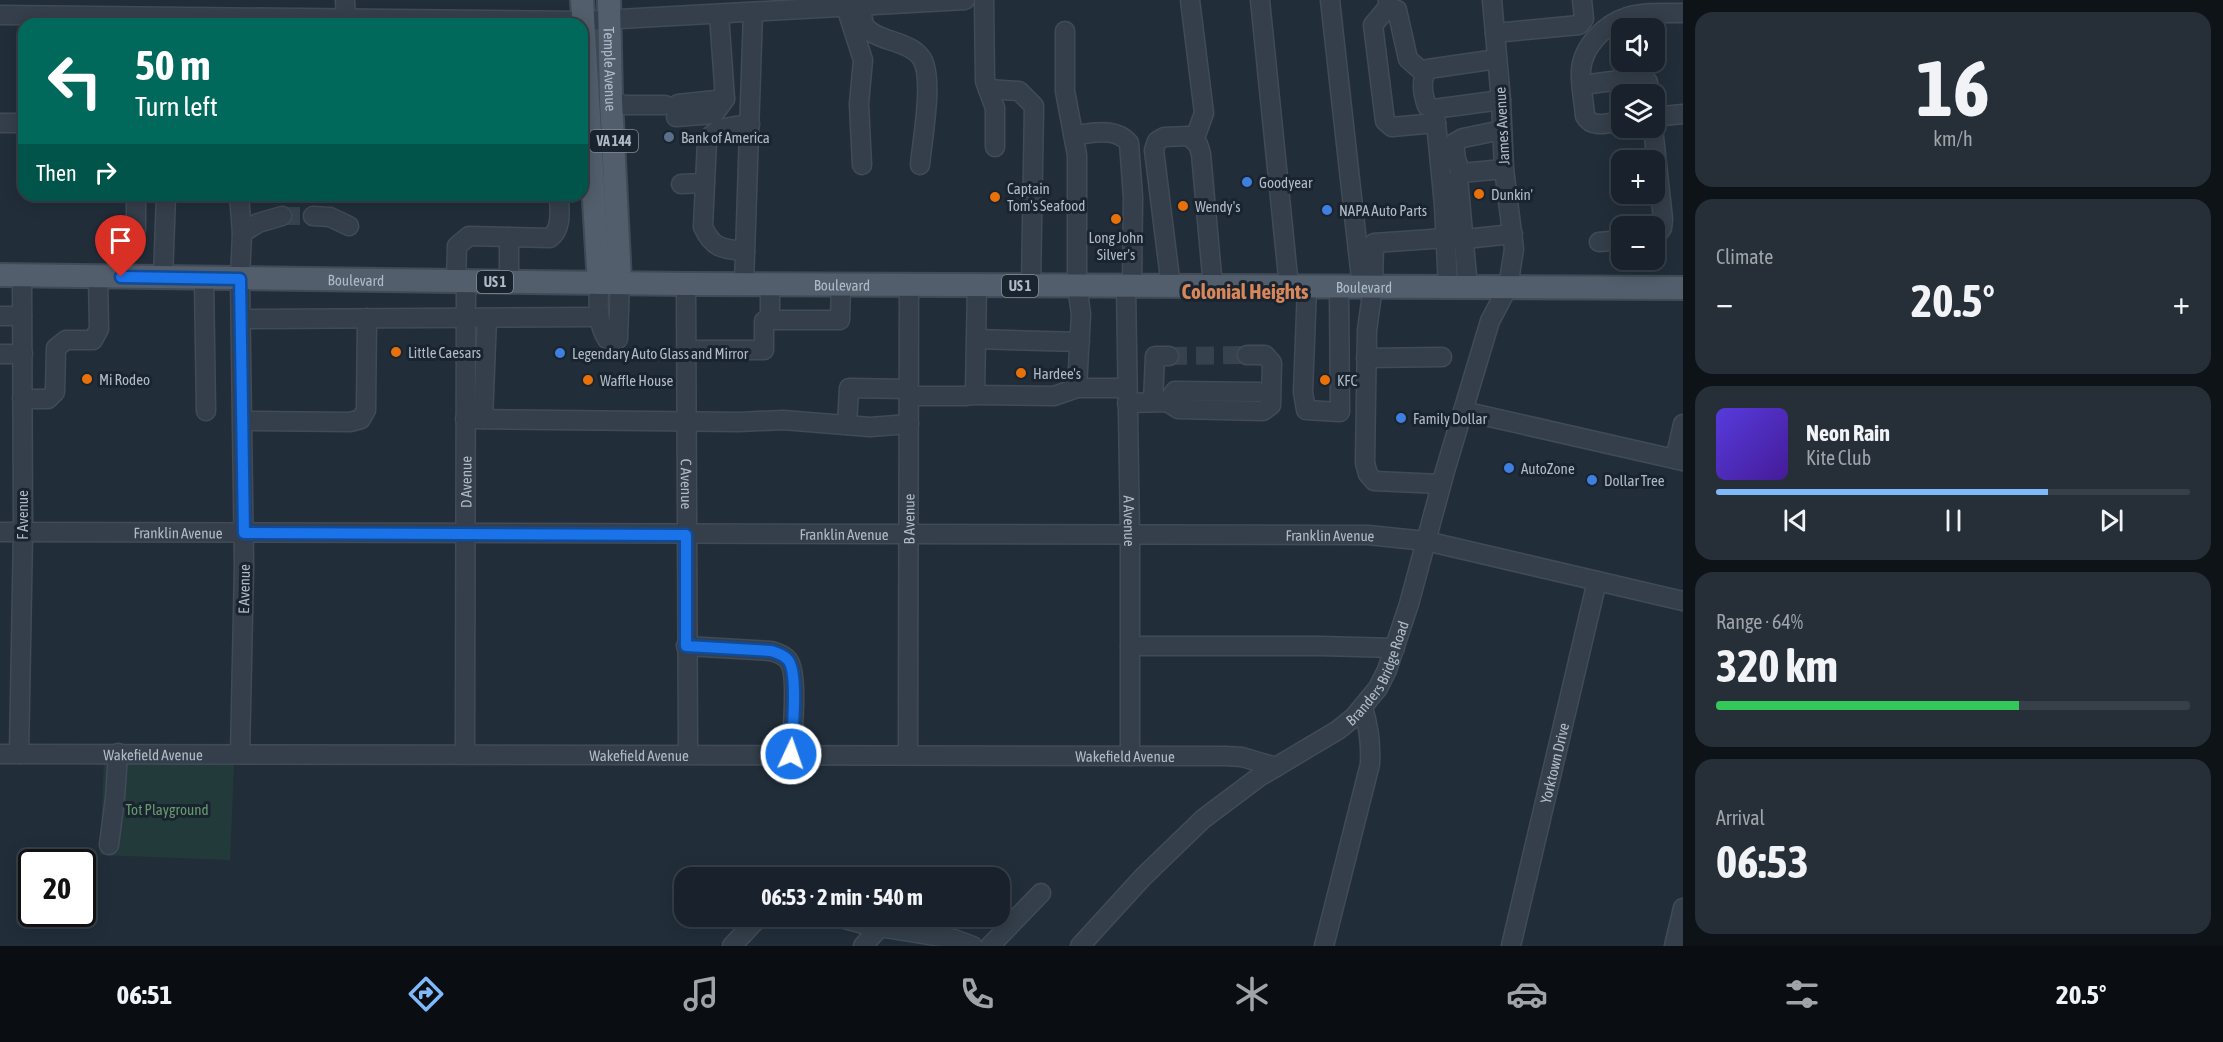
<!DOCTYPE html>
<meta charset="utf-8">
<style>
body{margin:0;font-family:"Asap Condensed",sans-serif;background:#262f38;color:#f1f3f6;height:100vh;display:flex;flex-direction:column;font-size:22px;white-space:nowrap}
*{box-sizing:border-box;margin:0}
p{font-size:20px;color:#9fa4a9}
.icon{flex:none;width:33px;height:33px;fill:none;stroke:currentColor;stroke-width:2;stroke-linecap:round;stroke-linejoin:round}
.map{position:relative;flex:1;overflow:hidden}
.details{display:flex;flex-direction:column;gap:12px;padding:12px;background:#0e1318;width:540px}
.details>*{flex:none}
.top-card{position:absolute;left:18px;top:18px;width:570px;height:183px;border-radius:18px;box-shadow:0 3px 15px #0003,0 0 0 2px #373f48;background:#00695c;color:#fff;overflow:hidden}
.fabs{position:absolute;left:1611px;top:18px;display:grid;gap:12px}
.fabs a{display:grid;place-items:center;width:54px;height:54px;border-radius:12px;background:#19222c;box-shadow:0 3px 15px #0003,0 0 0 2px #373f48;font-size:30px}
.speed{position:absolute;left:18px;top:849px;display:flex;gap:12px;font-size:30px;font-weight:700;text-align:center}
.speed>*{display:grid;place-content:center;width:78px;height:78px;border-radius:50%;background:#19222c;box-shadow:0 3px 15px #0003,0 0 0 2px #373f48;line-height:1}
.speed .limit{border:3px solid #111;border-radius:9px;background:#fff;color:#111}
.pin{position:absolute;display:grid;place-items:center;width:51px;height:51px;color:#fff;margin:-62px -26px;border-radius:50% 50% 50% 0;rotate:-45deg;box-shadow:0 0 6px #0007}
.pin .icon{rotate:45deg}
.me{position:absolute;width:66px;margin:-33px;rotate:3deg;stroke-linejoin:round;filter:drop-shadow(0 0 4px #0008)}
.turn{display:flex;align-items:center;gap:21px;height:126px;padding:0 18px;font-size:27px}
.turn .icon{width:78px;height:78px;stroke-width:2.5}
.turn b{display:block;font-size:42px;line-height:51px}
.then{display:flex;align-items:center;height:57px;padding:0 18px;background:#0003;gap:12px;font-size:22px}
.big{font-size:45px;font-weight:700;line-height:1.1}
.details .tile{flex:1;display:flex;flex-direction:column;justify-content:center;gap:9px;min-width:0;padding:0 21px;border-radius:18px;background:#262f38}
.details .dial{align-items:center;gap:0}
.dial b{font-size:78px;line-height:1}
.song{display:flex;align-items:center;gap:18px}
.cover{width:72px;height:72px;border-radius:9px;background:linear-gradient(135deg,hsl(250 70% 55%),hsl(260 70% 35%))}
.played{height:6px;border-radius:3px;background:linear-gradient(90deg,#80b9fb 70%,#373f48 70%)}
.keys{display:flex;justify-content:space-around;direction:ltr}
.heat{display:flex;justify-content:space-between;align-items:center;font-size:33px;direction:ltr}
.charge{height:9px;border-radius:4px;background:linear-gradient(90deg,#34c759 64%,#373f48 0)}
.trip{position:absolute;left:674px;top:867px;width:336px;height:60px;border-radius:18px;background:#19222c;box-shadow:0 3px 15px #0003,0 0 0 2px #373f48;font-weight:700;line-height:60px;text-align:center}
.dock{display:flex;height:96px;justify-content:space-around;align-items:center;background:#0a0e12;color:#9fa4a9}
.dock .icon{width:42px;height:42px}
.dock .on{color:#80b9fb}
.dock b{font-size:27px;color:#f1f3f6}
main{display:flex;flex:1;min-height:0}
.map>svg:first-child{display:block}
.green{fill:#233a3b}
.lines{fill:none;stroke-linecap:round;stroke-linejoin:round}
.minor-tunnel{stroke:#36434f;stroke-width:18;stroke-dasharray:18 9;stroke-linecap:butt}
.minor-casing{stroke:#414b57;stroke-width:21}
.major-casing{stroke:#414b57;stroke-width:26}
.minor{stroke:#343f4b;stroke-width:18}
.major{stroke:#525e6b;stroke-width:22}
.route-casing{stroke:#114b97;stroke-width:15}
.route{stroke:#1a73e8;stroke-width:10}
.service-dot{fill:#5c6f8a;stroke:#1a242f;stroke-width:2}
.shop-dot{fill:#3f7fe0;stroke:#1a242f;stroke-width:2}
.food-dot{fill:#e8710a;stroke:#1a242f;stroke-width:2}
.labels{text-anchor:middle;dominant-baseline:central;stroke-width:6;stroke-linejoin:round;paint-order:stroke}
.shield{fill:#1a242f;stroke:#828d99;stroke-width:1.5}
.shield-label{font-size:14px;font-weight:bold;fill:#afbac7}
.street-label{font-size:15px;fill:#afbac7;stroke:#1a242f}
.poi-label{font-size:15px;fill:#afbac7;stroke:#1a242f;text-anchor:start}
.park-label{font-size:15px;fill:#66996e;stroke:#1a242f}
.district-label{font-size:21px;font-weight:bold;fill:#d7875a;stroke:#1a242f}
</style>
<main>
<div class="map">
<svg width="1683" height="946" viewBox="0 0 1683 946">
<rect width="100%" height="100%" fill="#212e3a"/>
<!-- green -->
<path class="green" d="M104 759 234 764 230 860 100 855Z"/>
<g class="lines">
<!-- minor-tunnel -->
<path class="minor-tunnel" d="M282 216H313
M1169 356 1247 355"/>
<!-- minor casing -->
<g class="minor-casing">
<g id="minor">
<path d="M345 0 346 19"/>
<path d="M984 0 985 81 995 108V147"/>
<path d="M1190 0 1204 113 1194 141"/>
<path d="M1260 0 1289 287"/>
<path d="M1330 0 1362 287"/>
<path d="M1388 0V7L1373 25 1385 121 1392 127 1436 123 1434 109 1501 100"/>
<path d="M861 6C862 11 862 19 864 24 872 42 910 39 922 59 934 79 922 141 920 165"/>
<path d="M846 7 863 60 859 104 862 165"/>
<path d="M1388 7 1397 10 1408 59 1425 74"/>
<path d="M0 15 583 21 965 0"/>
<path d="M1065 31V91L1077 155V286L1081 314 1077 388"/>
<path d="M1495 33 1579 25 1584 19 1582 0"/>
<path d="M1582 85 1643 77 1648 82 1649 94"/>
<path d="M988 89 1019 91 1034 106 1031 286"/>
<path d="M611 100 624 105H665"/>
<path d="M678 104 725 99"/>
<path d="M1434 109 1427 106C1423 95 1420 79 1428 69L1497 59"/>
<path d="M676 117 714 114 725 99 719 14"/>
<path d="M1654 117 1683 114"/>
<path d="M1622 121C1609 123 1592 129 1585 116 1584 101 1580 85 1581 70 1583 46 1605 24 1627 17 1645 12 1665 13 1683 13"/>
<path d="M0 123H24"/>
<path d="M1436 123 1444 205 1448 287"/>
<path d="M1653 128 1663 219 1662 228 1657 235 1654 236"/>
<path d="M1073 135C1092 134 1115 126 1129 143L1133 197 1132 287"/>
<path d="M1461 173 1504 169"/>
<path d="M681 184 705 183"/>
<path d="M136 195V230"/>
<path d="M239 195 242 233 240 279 244 567 240 754"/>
<path d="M313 216 330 217 349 226"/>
<path d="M242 233 258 223 282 216"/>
<path d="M1465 239 1513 234"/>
<path d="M1599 242 1622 240"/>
<path d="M745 251C723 249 713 249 703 227L707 140C717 126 734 127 750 124"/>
<path d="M121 277 122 230"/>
<path d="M163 278 166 195"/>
<path d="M204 279 206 411"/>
<path d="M456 282 457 246 469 236 550 238C563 228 559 209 559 195"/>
<path d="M509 282V237"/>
<path d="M599 283C599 302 596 322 607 339H618L620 282"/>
<path id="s1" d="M686 284 688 754"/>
<path d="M744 284 753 12"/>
<path d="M770 285V320H840L841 285"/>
<path id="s2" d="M1126 287 1130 535V756"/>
<path d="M1171 287 1154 150 1157 141 1164 137 1189 136 1198 144 1201 154 1213 287"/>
<path d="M1307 287 1303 392 1306 410 1340 412 1339 287"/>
<path d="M1468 287 1458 178 1461 173 1456 159 1454 143 1463 138 1502 130"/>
<path d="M0 316H22"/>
<path d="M241 319 599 317"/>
<path d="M976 339 1080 342"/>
<path d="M686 350H764V321L770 320"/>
<path d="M0 354H23"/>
<path d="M1366 358 1442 357"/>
<path d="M972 395 1054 396 1077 388H1127"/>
<path d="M909 396H966L972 395 975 391 977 286"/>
<path d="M22 399H48L55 392 56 348 66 340H93L99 329 98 277"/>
<path d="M1153 402 1155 356H1169"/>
<path d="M1167 402 1175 391 1259 392"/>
<path d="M1127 403 1167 402 1178 409 1263 411 1271 405 1272 363 1265 355H1247"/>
<path d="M1463 411 1683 461"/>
<path d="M465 419 739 422 783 420 870 427 909 424"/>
<path d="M483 419 487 318"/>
<path d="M243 421 350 422 361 419 366 410 367 318"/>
<path d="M847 425 849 388 909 389"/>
<path d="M1675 459 1683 424"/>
<path d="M1441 484 1374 481 1368 474 1365 463 1367 330 1373 287 1374 243 1446 238"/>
<path id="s3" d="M0 532 1368 535 1426 541 1683 601"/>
<path d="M686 646 771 651C777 653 783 654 788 660 799 673 792 736 791 754"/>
<path d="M1130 646H1321L1395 648"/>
<path id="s4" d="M0 754 1226 756 1242 757 1276 767"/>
<path d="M19 754 23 533 22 276"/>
<path id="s5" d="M465 754 466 282"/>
<path id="s6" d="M908 755 909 285"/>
<path d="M109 845 115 798 118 753"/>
<path d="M834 916 867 925 954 939 973 946"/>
<path d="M732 946 760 916"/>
<path d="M863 946 880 927"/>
<path d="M990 946 1041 893"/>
<path id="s7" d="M1080 946 1143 877 1203 819 1259 777 1338 730 1354 717 1378 688 1387 670 1409 604 1445 471 1490 321 1508 287 1514 249 1504 169 1501 100 1492 0"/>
<path d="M1324 946 1370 764C1371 744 1369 727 1363 708"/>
<path id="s8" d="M1511 946 1597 581"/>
<path d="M1674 946 1683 908"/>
</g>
</g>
<!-- major casing -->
<g class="major-casing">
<g id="major">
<path d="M582 0 599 283"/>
<path id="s9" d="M609 0 611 100 620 282"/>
<path id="s10" d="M0 275 686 284 1683 288"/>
</g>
</g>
<!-- minor -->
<use href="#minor" class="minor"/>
<!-- major -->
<use href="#major" class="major"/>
</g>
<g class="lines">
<!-- route casing -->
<g class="route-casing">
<path id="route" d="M121 277 240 279 244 533 686 535V646L771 651C777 653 783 654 788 660 799 673 792 736 791 754"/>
</g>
<!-- route -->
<use href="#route" class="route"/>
</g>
<!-- markers -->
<circle class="service-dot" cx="669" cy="137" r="6"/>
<g class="shop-dot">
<circle cx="1247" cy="182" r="6"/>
<circle cx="1327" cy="210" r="6"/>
<circle cx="560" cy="353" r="6"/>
<circle cx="1401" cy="418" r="6"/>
<circle cx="1509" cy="468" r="6"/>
<circle cx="1592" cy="480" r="6"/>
</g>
<g class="food-dot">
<circle cx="1479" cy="194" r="6"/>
<circle cx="995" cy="197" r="6"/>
<circle cx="1183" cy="206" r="6"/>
<circle cx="1116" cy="219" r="6"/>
<circle cx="396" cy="352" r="6"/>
<circle cx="1021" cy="373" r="6"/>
<circle cx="87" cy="379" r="6"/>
<circle cx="588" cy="380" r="6"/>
<circle cx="1325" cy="380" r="6"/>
</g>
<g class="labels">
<!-- shield labels -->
<g class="shield">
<rect x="590" y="130" width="48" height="22" rx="4.5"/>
<rect x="477" y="271" width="36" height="22" rx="4.5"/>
<rect x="1002" y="275" width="36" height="22" rx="4.5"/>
</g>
<g class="shield-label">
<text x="614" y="141">VA 144</text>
<text x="495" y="282">US 1</text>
<text x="1020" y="286">US 1</text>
</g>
<!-- street labels -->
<g class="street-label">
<text stroke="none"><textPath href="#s9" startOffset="69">Temple Avenue</textPath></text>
<text transform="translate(1502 126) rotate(-93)">James Avenue</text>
<text stroke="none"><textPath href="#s10" startOffset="356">Boulevard</textPath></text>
<text stroke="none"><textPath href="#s10" startOffset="842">Boulevard</textPath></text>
<text stroke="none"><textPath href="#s10" startOffset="1364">Boulevard</textPath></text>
<text stroke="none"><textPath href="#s5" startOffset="272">D Avenue</textPath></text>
<text stroke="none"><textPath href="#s1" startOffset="200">C Avenue</textPath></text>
<text transform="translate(22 515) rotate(-90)">F Avenue</text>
<text stroke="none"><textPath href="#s6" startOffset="236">B Avenue</textPath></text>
<text stroke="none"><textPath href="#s2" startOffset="234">A Avenue</textPath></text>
<text stroke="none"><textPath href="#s3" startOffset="178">Franklin Avenue</textPath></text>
<text stroke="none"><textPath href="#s3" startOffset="844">Franklin Avenue</textPath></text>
<text stroke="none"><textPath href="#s3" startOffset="1330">Franklin Avenue</textPath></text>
<text transform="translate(244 589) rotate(-89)">E Avenue</text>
<text stroke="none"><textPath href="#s7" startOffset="410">Branders Bridge Road</textPath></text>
<text stroke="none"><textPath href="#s4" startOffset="153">Wakefield Avenue</textPath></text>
<text stroke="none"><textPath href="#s4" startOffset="639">Wakefield Avenue</textPath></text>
<text stroke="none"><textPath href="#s4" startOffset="1125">Wakefield Avenue</textPath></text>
<text stroke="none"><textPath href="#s8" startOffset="188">Yorktown Drive</textPath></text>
</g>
<!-- poi labels -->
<g class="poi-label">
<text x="681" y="137">Bank of America</text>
<text x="1259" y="182">Goodyear</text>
<text x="1007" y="188">Captain<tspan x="1007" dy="17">Tom's Seafood</tspan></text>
<text x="1491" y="194">Dunkin'</text>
<text x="1195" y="206">Wendy's</text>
<text x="1339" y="210">NAPA Auto Parts</text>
<text x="1116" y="237" text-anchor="middle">Long John<tspan x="1116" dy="17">Silver's</tspan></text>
<text x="408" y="352">Little Caesars</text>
<text x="572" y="353">Legendary Auto Glass and Mirror</text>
<text x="1033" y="373">Hardee's</text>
<text x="99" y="379">Mi Rodeo</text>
<text x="600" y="380">Waffle House</text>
<text x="1337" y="380">KFC</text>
<text x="1413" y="418">Family Dollar</text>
<text x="1521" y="468">AutoZone</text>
<text x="1604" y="480">Dollar Tree</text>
</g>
<!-- park labels -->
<g class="park-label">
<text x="167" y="809">Tot Playground</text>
</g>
<!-- district labels -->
<g class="district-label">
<text x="1245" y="291">Colonial Heights</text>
</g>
</g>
</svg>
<div class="fabs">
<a><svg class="icon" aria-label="sound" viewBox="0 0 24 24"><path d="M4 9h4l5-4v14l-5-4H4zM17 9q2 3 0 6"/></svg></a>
<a><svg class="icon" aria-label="layers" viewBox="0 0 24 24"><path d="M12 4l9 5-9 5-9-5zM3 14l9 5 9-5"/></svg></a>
<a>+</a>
<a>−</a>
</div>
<div class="speed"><div class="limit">20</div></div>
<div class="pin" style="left:121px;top:277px;background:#d93025"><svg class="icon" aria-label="arrive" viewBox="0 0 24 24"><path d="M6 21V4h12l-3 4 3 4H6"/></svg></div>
<svg class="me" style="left:791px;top:754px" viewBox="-20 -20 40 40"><circle r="17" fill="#1a73e8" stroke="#fff" stroke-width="3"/><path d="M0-11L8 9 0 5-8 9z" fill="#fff"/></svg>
<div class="trip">06:53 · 2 min · 540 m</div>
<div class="top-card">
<div class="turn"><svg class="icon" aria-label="left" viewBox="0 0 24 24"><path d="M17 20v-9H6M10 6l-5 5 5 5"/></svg><div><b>50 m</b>Turn left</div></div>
<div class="then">Then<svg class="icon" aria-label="right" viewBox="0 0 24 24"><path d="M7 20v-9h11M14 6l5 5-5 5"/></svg></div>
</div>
</div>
<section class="details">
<div class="tile dial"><b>16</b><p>km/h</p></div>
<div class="tile"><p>Climate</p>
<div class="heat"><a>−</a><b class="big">20.5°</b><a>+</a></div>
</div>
<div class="tile">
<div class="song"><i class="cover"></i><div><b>Neon Rain</b><p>Kite Club</p></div></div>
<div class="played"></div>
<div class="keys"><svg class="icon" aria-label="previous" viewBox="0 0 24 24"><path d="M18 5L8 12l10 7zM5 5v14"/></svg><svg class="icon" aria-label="pause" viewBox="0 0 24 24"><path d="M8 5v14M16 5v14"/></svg><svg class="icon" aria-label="next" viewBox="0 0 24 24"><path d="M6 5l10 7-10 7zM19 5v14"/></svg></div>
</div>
<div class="tile"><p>Range · 64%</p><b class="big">320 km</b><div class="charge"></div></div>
<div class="tile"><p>Arrival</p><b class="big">06:53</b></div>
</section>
</main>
<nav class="dock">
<b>06:51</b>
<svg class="icon on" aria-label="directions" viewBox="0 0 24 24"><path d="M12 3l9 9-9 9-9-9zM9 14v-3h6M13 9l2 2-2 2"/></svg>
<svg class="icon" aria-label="music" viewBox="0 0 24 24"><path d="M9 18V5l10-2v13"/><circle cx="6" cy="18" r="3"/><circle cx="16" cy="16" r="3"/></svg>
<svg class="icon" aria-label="phone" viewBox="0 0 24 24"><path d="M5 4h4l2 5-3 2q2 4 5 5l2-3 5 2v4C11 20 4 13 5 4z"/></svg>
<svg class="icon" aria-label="climate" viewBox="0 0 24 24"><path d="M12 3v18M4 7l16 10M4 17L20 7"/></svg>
<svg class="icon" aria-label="car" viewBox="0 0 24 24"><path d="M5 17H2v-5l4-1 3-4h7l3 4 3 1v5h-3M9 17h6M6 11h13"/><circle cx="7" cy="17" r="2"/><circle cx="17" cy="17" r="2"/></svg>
<svg class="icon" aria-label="filters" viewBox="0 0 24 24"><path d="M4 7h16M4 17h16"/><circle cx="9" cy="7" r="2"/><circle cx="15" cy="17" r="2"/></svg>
<b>20.5°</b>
</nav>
